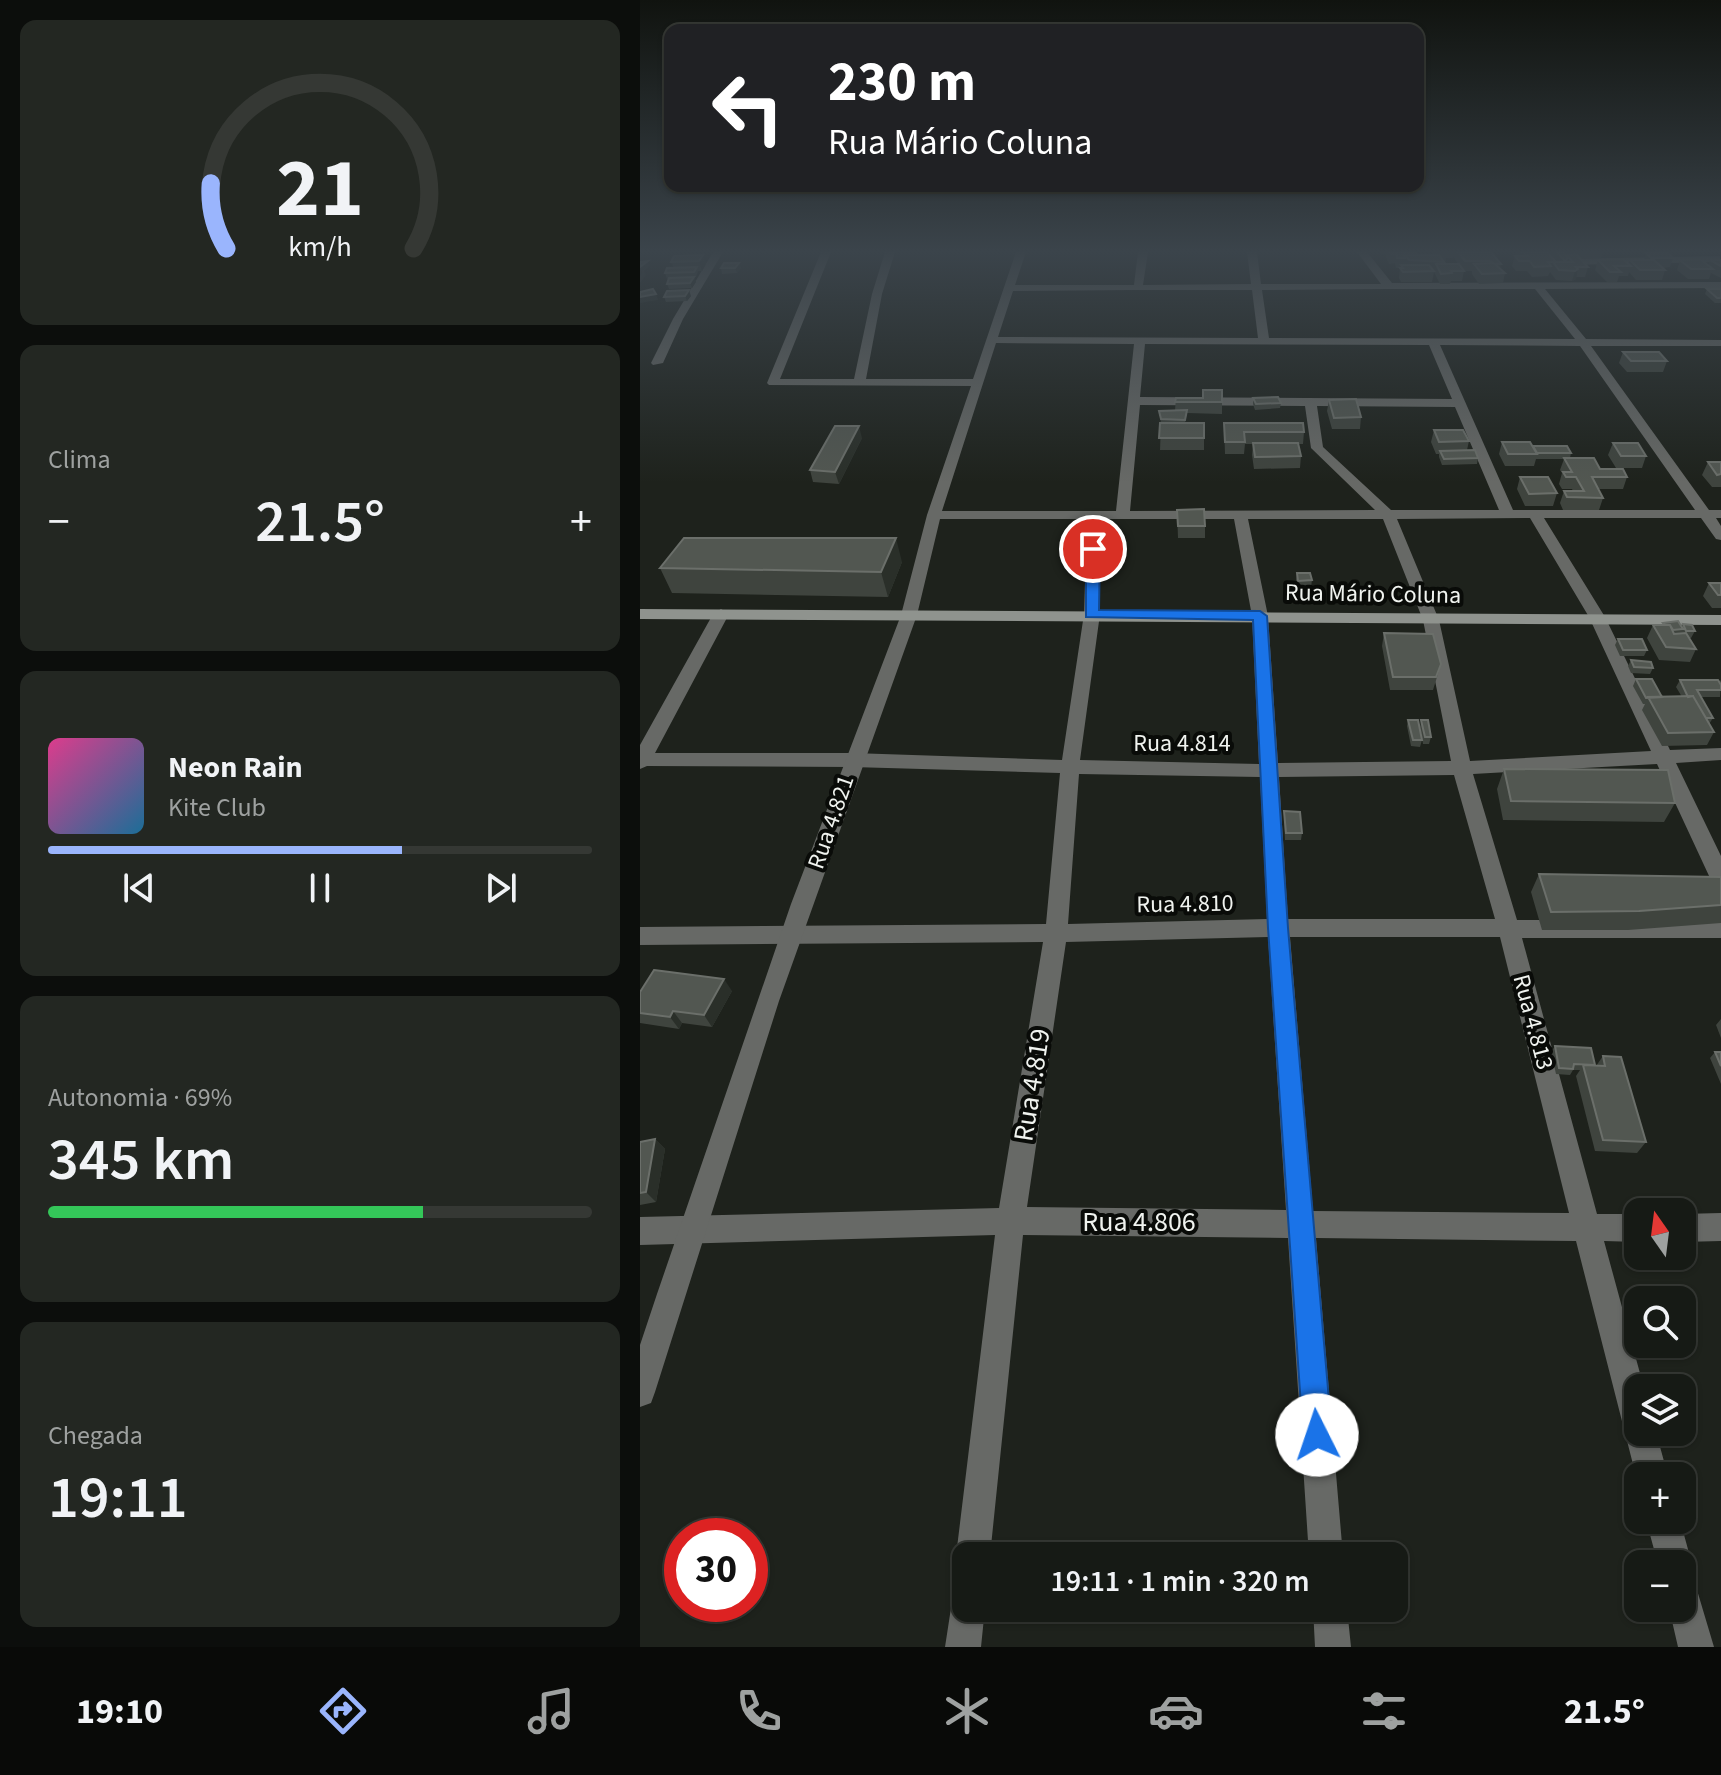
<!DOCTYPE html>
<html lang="pt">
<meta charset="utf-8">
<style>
body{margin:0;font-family:"Source Sans 3",sans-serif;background:#232722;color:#f1f3f6;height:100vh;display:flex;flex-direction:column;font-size:30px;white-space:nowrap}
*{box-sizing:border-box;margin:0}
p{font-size:26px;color:#9ea1a0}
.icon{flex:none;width:44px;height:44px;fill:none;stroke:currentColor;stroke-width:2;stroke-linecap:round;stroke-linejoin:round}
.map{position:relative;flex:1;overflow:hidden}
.details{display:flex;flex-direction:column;gap:20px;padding:20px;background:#0c0e0c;width:640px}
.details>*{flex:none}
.guide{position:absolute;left:24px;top:24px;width:760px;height:168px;border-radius:16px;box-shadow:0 2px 6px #0004,0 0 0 2px #353834;background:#202124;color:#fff;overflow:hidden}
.needle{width:52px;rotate:346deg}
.fabs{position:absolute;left:984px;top:1198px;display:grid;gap:16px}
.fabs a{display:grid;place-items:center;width:72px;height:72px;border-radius:16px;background:#161a15;box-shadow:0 2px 6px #0004,0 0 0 2px #353834;font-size:40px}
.speed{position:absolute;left:24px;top:1518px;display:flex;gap:16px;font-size:40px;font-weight:700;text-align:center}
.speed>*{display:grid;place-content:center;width:104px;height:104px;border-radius:50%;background:#161a15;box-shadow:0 2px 6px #0004,0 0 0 2px #353834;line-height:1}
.speed .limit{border:12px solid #d22;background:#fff;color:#111}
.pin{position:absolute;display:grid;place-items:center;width:68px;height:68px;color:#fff;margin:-34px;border:4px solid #fff;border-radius:50%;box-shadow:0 2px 8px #0007}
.me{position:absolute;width:88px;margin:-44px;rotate:356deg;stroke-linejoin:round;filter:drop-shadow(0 0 6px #0008)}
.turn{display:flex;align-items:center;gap:28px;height:168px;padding:0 32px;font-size:36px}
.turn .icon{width:104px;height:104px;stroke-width:2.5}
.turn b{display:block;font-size:56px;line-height:68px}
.big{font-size:60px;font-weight:600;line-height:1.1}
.details .tile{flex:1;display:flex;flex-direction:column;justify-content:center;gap:12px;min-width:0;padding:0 28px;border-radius:16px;background:#232722}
.details .dial{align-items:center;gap:0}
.dial svg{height:208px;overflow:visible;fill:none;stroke:#353834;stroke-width:7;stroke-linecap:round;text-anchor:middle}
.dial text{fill:#f1f3f6;stroke:none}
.song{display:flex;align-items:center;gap:24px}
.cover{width:96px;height:96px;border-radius:12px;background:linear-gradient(135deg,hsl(330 70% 55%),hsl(200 70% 35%))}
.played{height:8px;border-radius:4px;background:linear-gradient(90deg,#9ab5fd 65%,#353834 65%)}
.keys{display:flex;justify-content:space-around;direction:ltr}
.heat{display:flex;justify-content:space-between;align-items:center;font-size:44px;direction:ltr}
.charge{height:12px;border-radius:6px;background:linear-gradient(90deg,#34c759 69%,#353834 0)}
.trip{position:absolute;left:312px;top:1542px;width:456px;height:80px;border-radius:16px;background:#161a15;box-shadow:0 2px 6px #0004,0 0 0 2px #353834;font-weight:600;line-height:80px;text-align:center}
.tabs{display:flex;height:128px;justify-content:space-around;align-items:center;background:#090a08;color:#9ea1a0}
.tabs .icon{width:56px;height:56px}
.tabs .on{color:#9ab5fd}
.tabs b{font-size:36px;color:#f1f3f6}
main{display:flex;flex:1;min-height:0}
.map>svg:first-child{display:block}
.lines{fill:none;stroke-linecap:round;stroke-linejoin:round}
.minor{fill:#676966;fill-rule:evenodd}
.tertiary{fill:#676966;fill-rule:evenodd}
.secondary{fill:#8f938e;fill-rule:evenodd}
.wall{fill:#3f443e;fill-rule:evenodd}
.shaded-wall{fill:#2a2f29}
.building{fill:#525751;stroke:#6b6f6a;stroke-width:2}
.route{fill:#1a73e8;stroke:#114b97;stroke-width:2}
.labels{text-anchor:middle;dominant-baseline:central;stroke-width:8;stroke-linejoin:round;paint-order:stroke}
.street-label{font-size:24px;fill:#f0f3ef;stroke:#090b08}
.near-street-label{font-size:28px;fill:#f0f3ef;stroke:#090b08}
</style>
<main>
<section class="details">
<div class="tile dial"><svg viewBox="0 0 100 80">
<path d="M14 69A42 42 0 1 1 86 69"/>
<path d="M14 69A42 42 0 0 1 8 44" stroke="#9ab5fd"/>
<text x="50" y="56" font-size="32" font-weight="700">21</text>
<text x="50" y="72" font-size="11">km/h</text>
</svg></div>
<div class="tile"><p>Clima</p>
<div class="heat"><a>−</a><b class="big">21.5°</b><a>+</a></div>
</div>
<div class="tile">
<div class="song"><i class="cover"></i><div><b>Neon Rain</b><p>Kite Club</p></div></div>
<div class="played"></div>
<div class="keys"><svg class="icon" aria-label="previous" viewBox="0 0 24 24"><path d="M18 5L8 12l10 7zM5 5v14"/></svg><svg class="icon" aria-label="pause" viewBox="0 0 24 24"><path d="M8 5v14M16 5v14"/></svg><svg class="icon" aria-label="next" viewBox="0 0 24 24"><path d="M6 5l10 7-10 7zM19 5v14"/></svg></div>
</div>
<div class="tile"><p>Autonomia · 69%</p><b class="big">345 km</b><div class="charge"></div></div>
<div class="tile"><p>Chegada</p><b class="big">19:11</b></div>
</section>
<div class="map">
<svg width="1081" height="1647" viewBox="0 0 1081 1647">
<rect width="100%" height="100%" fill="#1e221c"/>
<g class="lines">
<!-- minor -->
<path class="minor" d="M73 252H83L43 319 23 363 13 365 11 363 33 319Z
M181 252H191L140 379H214L232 294 245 252H255L242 294 226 379H333L376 252H386L375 285H494L498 252H508L503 285 611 284 607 252H617L621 284H741L717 252H727L752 283 1081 282V288L905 289 946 339 1081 340V346H951L1069 510H1081V518H1076L1081 526V540L1076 539 1061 518H904L965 617 1030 750 1081 748V760L1036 763 1081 856V886L1074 884 1070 878 1017 764 833 774 877 920H1081V938H882L957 1214H998V1242L964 1241 1004 1388H998V1432H1016L1028 1476H998V1481L996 1476 936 1241 676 1238 703 1556H669L648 1238 383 1235 350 1556H326V1570L321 1568 316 1556 355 1235 0 1245V1217L359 1208 403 942 0 945V927L406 924 420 773 212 767 7 766 0 769V745L73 614 81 609 89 614 15 753H212L422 760 444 614 446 549 453 519H300L277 615 269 620 263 618 261 615 287 515 331 386 129 385 127 383ZM746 289H895L935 339 629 338 622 290ZM494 290H612L618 338 358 337 373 291ZM356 343 494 344 476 511H302ZM505 344 789 345 812 399 500 397ZM800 345 940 346 1055 510H873ZM500 405 665 406 671 448 735 510 490 511ZM677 406 815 407 859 510H751L683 447ZM890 518 949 617 1011 751 830 761 799 620 757 519ZM467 519H594L612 616 619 764 440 760 460 614V549ZM608 519H743L783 620 811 761 638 763 628 616ZM439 774 620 777 627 919 428 924ZM814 775 855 919H648L639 777ZM628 937 646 1210 387 1207 426 942ZM650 937H860L929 1213 673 1211Z
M1080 256V262L921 265 916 262 921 259Z
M1081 1213V1241L1042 1242V1214Z
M1006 1520H1040L1052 1564 1046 1576 1054 1580 1074 1647H1038L1029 1608H1042V1564H1018Z
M326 1591V1608H345L341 1647H305L311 1608 316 1596Z
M673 1608H707L711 1647H675Z"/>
<!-- tertiary -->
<path class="tertiary" d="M269 610 277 615 139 1001 15 1392 11 1403 0 1407V1345L17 1294 151 904 261 615Z"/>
<!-- secondary -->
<path class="secondary" d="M0 609 1081 615V625L0 619Z"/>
</g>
<!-- wall -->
<path class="wall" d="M738 252H776V255H793L792 252H851L861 264 860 268 865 273 863 283 839 284 832 274V271H824L822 281H811L810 284H800L794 272 792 282H761L759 278 760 268H756L755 263 749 264 746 257V254ZM813 256 818 264H805L806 258H813Z
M876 252H963L961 258H939L948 267 945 277H936V279L932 281 916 280 910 272 908 276 892 277 887 271H876L872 266Z
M1006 253 1033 258 1030 267 1023 268 1025 270 1022 280H996L989 272 988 276H979L977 282H967L955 270 958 260 988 264 990 260H1004Z
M63 255 66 264 62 271H58L56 277H54L56 282 52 288 29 289 27 284 29 278 27 279 25 273 34 268 31 262Z
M1040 260 1068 265 1070 260H1081V278L1071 273 1069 279H1048L1037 270Z
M99 263 101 268 97 273 82 274 81 268Z
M1067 289H1081V303H1075L1065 294Z
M51 296 47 301 26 302 24 297Z
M983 352 1027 361 1023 372H987L979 363Z
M582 390V414L547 413 545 423H564V450H520L521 423 519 411 535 410 536 398H563Z
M613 398 641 403 640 408 615 410 613 404Z
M689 400 721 417 720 429H692L687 411Z
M584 423 664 432 663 444H658L661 456 660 468 614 469 612 455 613 444H605L604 454H585Z
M794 430 829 441 827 450 838 458 837 464 802 465 799 457V454H796L791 442Z
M222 438 199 484 173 482 170 470Z
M862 442 893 446 931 453 930 458 960 469 987 477 983 489H958L963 498 959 510H923L920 503 924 491H933L932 489H922L919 484 922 473 920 470 924 459H896L894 466H865L859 454Z
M973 443 1006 456 1002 468H976L968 455Z
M1068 462H1081V487H1072L1062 475Z
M880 477 917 493 913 506H885L877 489Z
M537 510 565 526V538H538Z
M262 562 248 597 32 593 20 568Z
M657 573 672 580 671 587H658L656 580Z
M1069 583H1081V608H1072L1063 596Z
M1023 623 1041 627 1043 624 1055 631 1051 638H1049L1056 649 1050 662 1019 660 1007 638 1013 625H1022Z
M744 633 801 664 793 690H750L742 646Z
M978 639 1007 650 1004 656H980L975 645Z
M991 660 1013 668 1010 674 991 673 988 666Z
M996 679 1022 697H1042L1036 687 1040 680 1079 682 1081 680 1080 697H1060L1073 718 1069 724 1074 732 1067 745 1022 746 1002 710 1005 704H1003L993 686Z
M768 720 782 740 780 747 771 746 767 726Z
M781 720 791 737 789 744H783L780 727Z
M864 769 1035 803 1024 822 863 820 857 789Z
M644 811 662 833 661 840H645L644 818Z
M899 874 1081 877V923L988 930H902L891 892Z
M92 991 72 1027 42 1023 39 1029 0 1023V992Z
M1081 1019V1038L1076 1025Z
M915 1046 955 1066H956L963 1056 1006 1142 997 1153 955 1151 936 1076 940 1070H933L930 1075 916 1074 911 1052Z
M1075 1052H1081V1084L1070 1058Z
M15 1139 25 1149 16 1202 0 1205V1142Z"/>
<!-- shaded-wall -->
<path class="shaded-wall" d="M63 255 66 264 62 271 59 261Z
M8 261 10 266 4 271 6 275 0 283V276L2 273 0 267Z
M99 263 101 268 97 273 95 268Z
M938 269 936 279 932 281 935 271Z
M54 277 56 282 52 288 50 283Z
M49 290 51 296 47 301 45 296Z
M16 294 18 300 0 303V297Z
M219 426 222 438 199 484 195 472Z
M256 538 262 562 248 597 241 572Z
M84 979 92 991 72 1027 64 1015Z
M33 1011 42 1023 39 1029 30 1017Z
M15 1139 25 1149 16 1202 6 1192Z"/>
<!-- building -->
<path class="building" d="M750 252H776V253H762L765 258H757V254H751Z
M818 252H851L861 264H855L865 273 842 274 834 264 853 263 850 261H825Z
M882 252H907L916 262H908L911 266 894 267 890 261H879L875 256H888Z
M917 252H923L928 258 925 261Z
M1006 253H1028L1033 258H1011Z
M936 254 948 267H936L938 269 935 271 919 270 913 262H933L926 255Z
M63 255 59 261 31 262 34 256Z
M766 255H799L804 262 769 260Z
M983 259 991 266H974L981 272H970L958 260Z
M1060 259 1073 269H1051L1040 260Z
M990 260H1014L1025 270H1000Z
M1070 260H1081V266Z
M8 261 0 267V262Z
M84 263H99L95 268H81Z
M796 264H819L824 271H811L812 273 801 274Z
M761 265H789L794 271 763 272 760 268H763Z
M57 267 54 272 25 273 27 268Z
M54 277 50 283 27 284 29 278Z
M13 289 16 294 0 297V292Z
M1067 289H1081V298H1077Z
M49 290 45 296 24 297 27 291Z
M983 352H1019L1027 361H991Z
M563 390H582V402H535L536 398H563Z
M638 397 641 403 616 404 613 398Z
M716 399 721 417 694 418 689 400Z
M547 410 545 420 521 419 519 411Z
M520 423H564V438H519Z
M584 423H663L664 432H604L605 442H585Z
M195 426H219L195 472 170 470Z
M794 430H823L829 441 799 442Z
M862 442H890L897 454H868Z
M613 443H658L661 456 615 457Z
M973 443H998L1006 456H981Z
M893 446H927L931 453H897Z
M835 450 838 458 804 459 800 451Z
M924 458H954L960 469H983L987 477H952L963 498 927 497 924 491H944L936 477H926L923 472H932Z
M1068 462H1081V474L1077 475Z
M880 477H908L917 493 889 494Z
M564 509 565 526H538L537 510Z
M44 538H256L241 572 20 568Z
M657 573H670L672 580 658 581Z
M1069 583H1081V595H1078Z
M1038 621 1043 629 1033 630 1030 625H1025L1023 623Z
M1043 624 1052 625 1055 631H1046Z
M1013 625H1030L1034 634 1046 633 1056 649 1026 647Z
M744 633 793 634 801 664 796 677H753Z
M978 639H1002L1007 650H983Z
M991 660 1011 662 1013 668 994 667Z
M996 679H1012L1022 697 1006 698Z
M1040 680H1078L1081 685V690H1057L1073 718H1066L1053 696 1048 697Z
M1053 696 1074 732 1028 733 1008 697Z
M768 720H778L782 740H773Z
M781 720H788L791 737H785Z
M864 769 1028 770 1035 803 871 801Z
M644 811 660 812 662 833H646Z
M899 874 1081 877V905L999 911 911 912Z
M14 970 84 979 64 1015 33 1011 30 1017 0 1013V992Z
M915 1046 951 1048 955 1065 934 1064 933 1069 919 1068Z
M1075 1052H1081V1066Z
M963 1056 981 1057 1006 1142 963 1140 943 1065 965 1066Z
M15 1139 6 1192 0 1193V1142Z"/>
<!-- sky -->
<linearGradient id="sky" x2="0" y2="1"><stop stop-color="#10130f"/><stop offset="0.52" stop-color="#3b444b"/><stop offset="1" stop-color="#3b444b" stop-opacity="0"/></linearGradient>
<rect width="1081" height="483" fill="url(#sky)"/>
<!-- route -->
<path class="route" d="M453 545 460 549 459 610 620 611 627 616 648 928 692 1435 687 1445 677 1449 667 1445 663 1435 628 928 613 620 446 617V549Z"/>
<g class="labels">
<!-- street labels -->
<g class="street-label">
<text transform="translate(733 594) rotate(1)">Rua Mário Coluna</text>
<text x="542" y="743">Rua 4.814</text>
<text transform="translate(191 822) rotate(-71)">Rua 4.821</text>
<text transform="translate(545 904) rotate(-1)">Rua 4.810</text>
<text transform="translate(893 1022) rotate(75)">Rua 4.813</text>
</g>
<!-- near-street labels -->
<g class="near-street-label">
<text transform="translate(392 1085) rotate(-81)">Rua 4.819</text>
<text x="499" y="1222">Rua 4.806</text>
</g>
</g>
</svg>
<div class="fabs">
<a><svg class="needle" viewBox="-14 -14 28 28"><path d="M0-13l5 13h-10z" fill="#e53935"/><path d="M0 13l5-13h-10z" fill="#9ea1a0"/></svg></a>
<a><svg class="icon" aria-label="search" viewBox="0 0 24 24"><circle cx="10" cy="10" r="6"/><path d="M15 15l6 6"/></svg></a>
<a><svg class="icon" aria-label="layers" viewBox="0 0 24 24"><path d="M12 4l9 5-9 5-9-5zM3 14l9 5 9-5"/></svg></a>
<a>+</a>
<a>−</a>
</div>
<div class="speed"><div class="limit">30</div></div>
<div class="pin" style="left:453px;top:549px;background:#d93025"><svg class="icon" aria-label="arrive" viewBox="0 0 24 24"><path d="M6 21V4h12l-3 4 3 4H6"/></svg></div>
<svg class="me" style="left:677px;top:1435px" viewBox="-20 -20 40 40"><circle r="19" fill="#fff"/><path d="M0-13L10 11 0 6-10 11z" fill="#1a73e8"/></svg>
<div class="trip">19:11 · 1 min · 320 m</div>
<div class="guide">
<div class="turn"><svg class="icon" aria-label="left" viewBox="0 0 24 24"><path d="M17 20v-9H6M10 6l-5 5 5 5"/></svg><div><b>230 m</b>Rua Mário Coluna</div></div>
</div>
</div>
</main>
<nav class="tabs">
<b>19:10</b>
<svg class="icon on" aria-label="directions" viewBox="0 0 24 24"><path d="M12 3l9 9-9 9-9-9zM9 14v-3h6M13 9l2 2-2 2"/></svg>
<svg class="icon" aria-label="music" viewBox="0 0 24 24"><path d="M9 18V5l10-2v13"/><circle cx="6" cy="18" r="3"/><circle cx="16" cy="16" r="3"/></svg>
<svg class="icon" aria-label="phone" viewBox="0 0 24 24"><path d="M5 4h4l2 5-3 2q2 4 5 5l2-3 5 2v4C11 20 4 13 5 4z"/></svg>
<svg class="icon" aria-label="climate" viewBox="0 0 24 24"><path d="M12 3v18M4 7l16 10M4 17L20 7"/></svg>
<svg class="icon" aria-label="car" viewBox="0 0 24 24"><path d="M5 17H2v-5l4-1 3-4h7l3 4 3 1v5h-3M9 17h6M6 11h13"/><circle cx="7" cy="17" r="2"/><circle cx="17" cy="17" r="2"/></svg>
<svg class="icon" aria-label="filters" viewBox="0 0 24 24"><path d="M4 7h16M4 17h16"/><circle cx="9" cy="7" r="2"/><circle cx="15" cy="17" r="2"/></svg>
<b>21.5°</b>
</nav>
